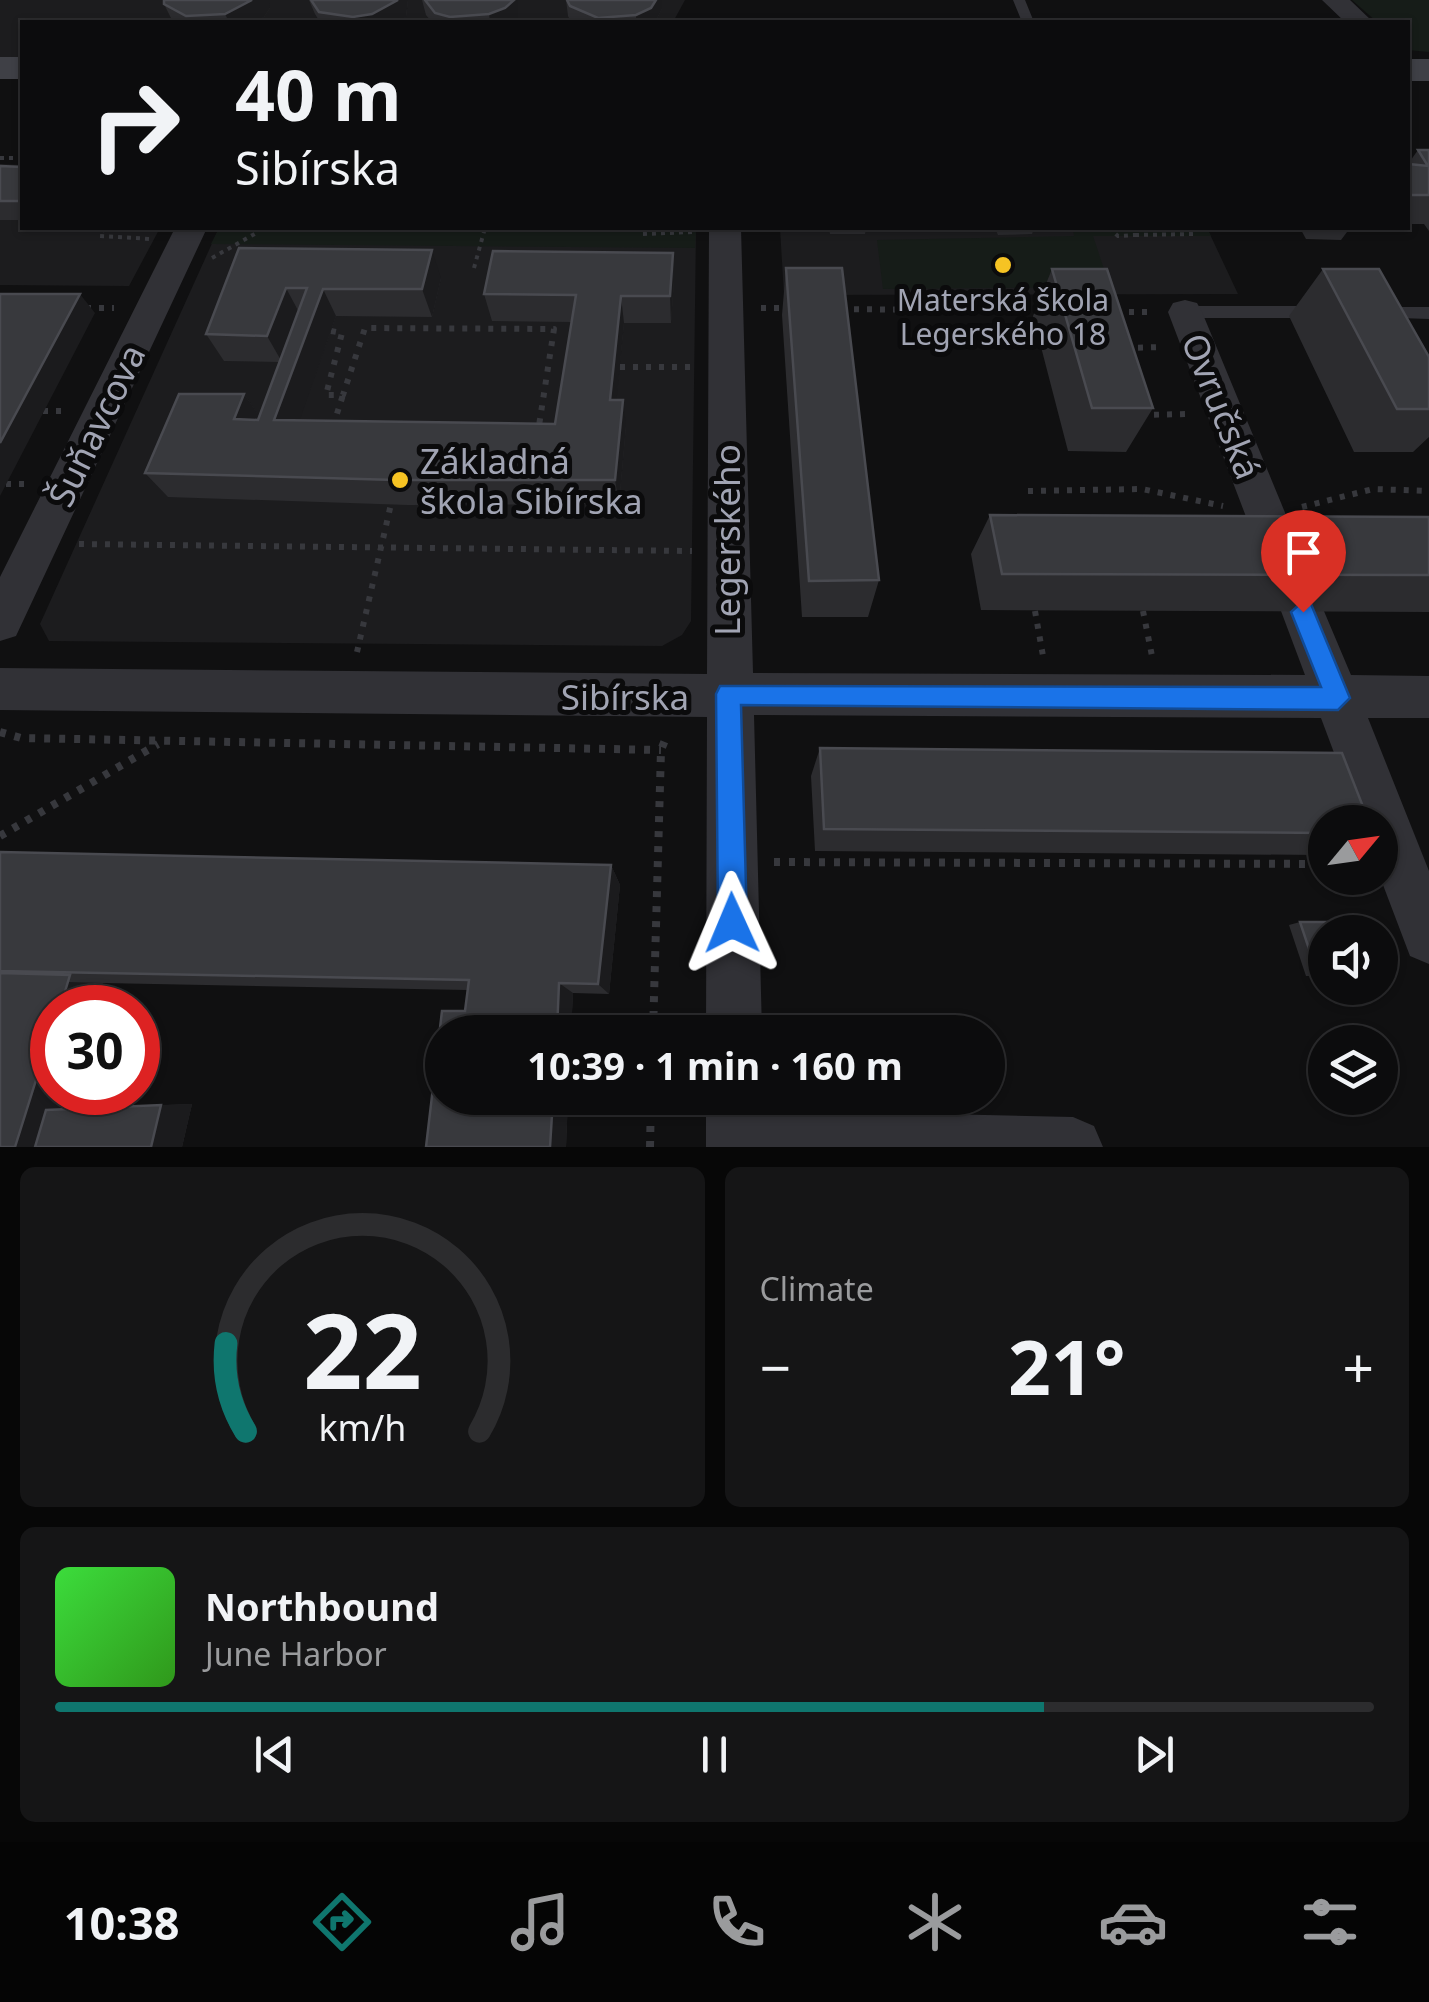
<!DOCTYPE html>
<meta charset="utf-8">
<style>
body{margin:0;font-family:"Noto Sans",sans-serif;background:#151516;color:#f1f3f6;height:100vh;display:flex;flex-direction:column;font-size:38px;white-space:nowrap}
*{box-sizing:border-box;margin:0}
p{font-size:32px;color:#9a9b9d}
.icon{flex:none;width:55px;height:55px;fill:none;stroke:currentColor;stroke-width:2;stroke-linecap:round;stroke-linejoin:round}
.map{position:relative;height:1147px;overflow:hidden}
.side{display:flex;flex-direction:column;gap:20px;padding:20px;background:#070707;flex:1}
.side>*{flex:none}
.banner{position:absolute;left:20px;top:20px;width:1390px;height:210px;border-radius:0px;box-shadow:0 2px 8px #0004,0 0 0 2px #2c2c2e;background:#0c0c0d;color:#f1f3f6;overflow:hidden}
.needle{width:65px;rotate:61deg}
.buttons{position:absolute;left:1308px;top:805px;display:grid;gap:20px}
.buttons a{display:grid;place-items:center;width:90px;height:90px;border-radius:50%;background:#0c0c0d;box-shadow:0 2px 8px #0004,0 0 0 2px #2c2c2e;font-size:50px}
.speed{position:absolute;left:30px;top:985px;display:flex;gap:20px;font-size:50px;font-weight:700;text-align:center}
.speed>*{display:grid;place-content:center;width:130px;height:130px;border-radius:50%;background:#0c0c0d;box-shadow:0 2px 8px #0004,0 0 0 2px #2c2c2e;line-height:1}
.speed .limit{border:15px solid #d22;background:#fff;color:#111}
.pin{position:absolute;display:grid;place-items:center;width:85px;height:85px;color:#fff;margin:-102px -42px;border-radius:50% 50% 50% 0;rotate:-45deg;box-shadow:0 0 10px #0007}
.pin .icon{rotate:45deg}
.me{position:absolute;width:110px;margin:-55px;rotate:359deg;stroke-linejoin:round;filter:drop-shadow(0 0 8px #0008)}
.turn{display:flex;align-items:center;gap:35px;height:210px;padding:0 50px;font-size:45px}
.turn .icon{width:130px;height:130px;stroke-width:2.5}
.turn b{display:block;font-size:70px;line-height:85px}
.big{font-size:75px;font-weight:700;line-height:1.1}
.side .card{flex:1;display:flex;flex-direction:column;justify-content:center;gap:15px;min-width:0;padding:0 35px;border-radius:15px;background:#151516}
.side .dial{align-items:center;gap:0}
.dial svg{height:260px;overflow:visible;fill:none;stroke:#2c2c2e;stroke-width:7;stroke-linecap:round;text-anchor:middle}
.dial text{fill:#f1f3f6;stroke:none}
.song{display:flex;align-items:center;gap:30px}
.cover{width:120px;height:120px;border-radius:15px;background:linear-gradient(135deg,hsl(120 70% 55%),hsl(110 70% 35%))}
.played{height:10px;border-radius:5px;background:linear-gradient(90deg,#0f766e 75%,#2c2c2e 75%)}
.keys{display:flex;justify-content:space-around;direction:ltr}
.heat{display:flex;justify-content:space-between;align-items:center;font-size:55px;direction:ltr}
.side .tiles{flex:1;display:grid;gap:20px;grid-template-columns:1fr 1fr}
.card:last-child{grid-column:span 2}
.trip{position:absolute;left:425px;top:1015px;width:580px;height:100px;border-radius:50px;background:#0c0c0d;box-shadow:0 2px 8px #0004,0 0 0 2px #2c2c2e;font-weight:700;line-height:100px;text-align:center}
.dock{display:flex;height:160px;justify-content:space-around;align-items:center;background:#050505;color:#9a9b9d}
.dock .icon{width:70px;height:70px}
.dock .on{color:#0f766e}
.dock b{font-size:45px;color:#f1f3f6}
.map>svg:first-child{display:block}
.built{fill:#1c1c1e}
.green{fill:#161c18}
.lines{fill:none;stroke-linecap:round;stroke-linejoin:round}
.path-far2{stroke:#37383d;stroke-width:4;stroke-dasharray:4 5;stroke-linecap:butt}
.path-far1{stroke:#37383d;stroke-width:6;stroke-dasharray:5 8;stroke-linecap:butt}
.path{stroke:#37383d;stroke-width:8;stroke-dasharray:6 9;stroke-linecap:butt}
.lane{fill:#313136;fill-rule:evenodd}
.street{fill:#313136;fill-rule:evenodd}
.secondary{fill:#3f4046;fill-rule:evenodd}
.wall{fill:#2c2c2f}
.shaded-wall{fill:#1b1b1d}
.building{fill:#38393d;stroke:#494a50;stroke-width:2.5}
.route{fill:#1a73e8;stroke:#114b97;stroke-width:2.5}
.poi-dot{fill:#f6c323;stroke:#0b0b0c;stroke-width:4}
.labels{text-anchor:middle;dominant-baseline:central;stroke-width:10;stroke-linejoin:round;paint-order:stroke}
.far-poi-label{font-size:30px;fill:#a1a4b3;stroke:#0b0b0c}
.street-label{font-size:35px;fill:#a1a4b3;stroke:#0b0b0c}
.poi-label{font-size:35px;fill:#a1a4b3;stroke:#0b0b0c;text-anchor:start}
</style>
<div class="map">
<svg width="1429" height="1147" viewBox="0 0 1429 1147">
<rect width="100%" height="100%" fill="#101011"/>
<!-- built -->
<path class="built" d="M0 0H685L673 22H22V58H0Z
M0 164 22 165V228H160L129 286 0 285Z
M219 228H696L691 621 682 635 662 646 49 641 40 624Z
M780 228H1207L1238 294 784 295Z"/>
<!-- green -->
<path class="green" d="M1352 0H1429V52L1408 50V22H1377Z
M219 228H696L695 248 211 244Z
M1073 228H1207L1211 236H1093L1110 287 883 289 877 240 1074 236Z"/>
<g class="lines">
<!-- path-far2 -->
<path class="path-far2" d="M0 158H22
M104 228 100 236 151 239
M1109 228 1118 236 1135 235V228
M643 234 692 232
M1135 235 1194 234 1192 228
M212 258 258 232
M474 268 485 228"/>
<!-- path-far1 -->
<path class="path-far1" d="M86 308H114
M761 308H788
M841 309 1043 311
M1116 312H1153
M331 331 342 333 326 395H343L365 328 554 329 538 432
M1125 348 1162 347
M620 367H691
M43 411H65
M1141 415 1189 414
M333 426 343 395
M6 484H29
M1028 491 1142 489 1223 506
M1302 507 1373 489 1429 491
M79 544 692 551
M1035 611 1043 656
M1143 611 1152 656
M357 652 391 504"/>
<!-- path -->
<path class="path" d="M0 732 21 738 661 750
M0 836 158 744
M774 862 1325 864
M653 1032 661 750 667 735
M650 1147 651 1098"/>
<!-- lane -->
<path class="lane" d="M1013 0H1025L1034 22H1022Z
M1185 306H1317L1325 312 1317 318H1185L1177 312Z
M1376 307H1429V319L1370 317 1368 313Z"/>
<!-- street -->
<path class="street" d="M1322 0H1350L1373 22H1345Z
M175 228H207L16 636 0 641V577Z
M709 228H741L753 673 1305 675 1281 611 1288 597 1303 592 1318 597 1351 675 1429 676V718H1368L1429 871V964L1410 956 1380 877V822H1360L1321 718 754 715 762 1032H706L707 717 0 710V668L707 674Z
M1185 300 1197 303 1202 312 1303 556 1297 569 1282 574 1267 569 1261 556 1168 312 1173 303Z
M706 1098H764V1110L1073 1117 1094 1126 1103 1147H706Z"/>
<!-- secondary -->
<path class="secondary" d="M0 57H22V79H0Z
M1408 59H1429V81H1408Z"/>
</g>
<!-- wall -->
<path class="wall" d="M309 0H408L406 17 397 22H320L315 14Z
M422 0H518V18L514 22H432L426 15Z
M566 0H662V9L655 22H571L568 16Z
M164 4 270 8 264 17 254 22H173Z
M1418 150H1429V231L1424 224H1408V164Z
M0 166 22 167V220H0Z
M54 228H95L92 232H57Z
M829 228H866L865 234H830Z
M995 228H1034L1032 234 998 235Z
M1300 228H1350L1341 240 1306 239Z
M239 248 441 278 432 317 336 316 299 420 555 424 572 322 492 321 484 294 673 253 674 281 671 323H624L616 400 626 426 619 504 408 505 168 497 145 473 244 394 259 416 279 362 224 361 206 334Z
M786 268 879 580 868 617H802L782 315Z
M1052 269 1153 408 1126 452 1068 451 1033 316Z
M1323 269 1429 357V437L1413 452H1354L1289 316Z
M990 515 1429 517V612L981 610 971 554Z
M820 748 1325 822V853L1319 855 815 851 811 776Z
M0 852 611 865 620 885 609 994 573 993 571 1032H442V1098H568L566 1147H426L442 1011H465L467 990 103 983 96 1008H52V1092H70L65 1109 192 1104 182 1147H0Z
M1300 922 1325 932V976H1306L1289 925Z"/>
<!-- shaded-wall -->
<path class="shaded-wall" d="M252 0H269L270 8 264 17 254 22H229L225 14Z
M398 0H408L406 17 397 22H355L353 17Z
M514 0H518V18L514 22H490L489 14Z
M656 0H662V9L655 22H636V15Z
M432 250 441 278 432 317 422 289Z
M673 253 674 281 671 323 670 296Z
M286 288 301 316 282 362 267 336Z
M323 289 336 316 291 445 274 420Z
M80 294 95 313 0 496V443Z
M621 296 624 323 614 426 610 400Z
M244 394 262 420 234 419Z
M623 400 626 426 619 504 615 480Z
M611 865 620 885 609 994 598 984Z
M68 982 103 983 96 1008H60Z
M559 983 573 993 571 1032H557Z
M52 1030V1092H70L54 1147H15Z
M553 1098H568L566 1147H550Z
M192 1104 182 1147H151L161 1105Z"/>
<!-- building -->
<path class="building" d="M164 0H252L225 14 186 16 164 4Z
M311 0H398L372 14 353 17 319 12Z
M425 0H514L505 8 489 14 450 17 435 13Z
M567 0H656L651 8 636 15 598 18 570 6Z
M1418 150H1429V195H1408V164L1428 166Z
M0 166 22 167V201H0Z
M239 248 432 250 422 289H323L274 420 555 424 576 295 484 294 493 251 673 253 670 296H621L610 400H623L615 480H396L145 473 179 394H244L234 419 258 420 307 288H286L267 336 206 334Z
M786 268H842L879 580 809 581Z
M1052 269H1107L1153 408H1092Z
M1323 269H1379L1429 357V409H1397Z
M0 294H80L0 443Z
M990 515 1429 517V575L1002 574Z
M820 748 1342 753 1369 822H1325V833L824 829Z
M0 852 611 865 598 984 559 983 557 1032H442V1098H553L550 1147H426L442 1011H465L469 980 0 971Z
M1300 922H1350L1354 932H1325V973H1317Z
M0 973 70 975 60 1008H52V1029L15 1147H0Z
M161 1105 151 1147H35L46 1110Z"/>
<!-- route -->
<path class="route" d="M1303 601 1311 604 1350 698 1338 710 741 705 747 923 742 933 732 937 723 933 718 923 716 694 720 686 1321 687 1291 612Z"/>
<!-- markers -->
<g class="poi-dot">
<circle cx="1003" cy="265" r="10"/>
<circle cx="400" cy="480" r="10"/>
</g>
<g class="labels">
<!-- far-poi labels -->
<g class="far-poi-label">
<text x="1003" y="299">Materská škola<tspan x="1003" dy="34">Legerského 18</tspan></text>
</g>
<!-- street labels -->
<g class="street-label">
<text transform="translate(1222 406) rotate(68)">Ovručská</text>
<text transform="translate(96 425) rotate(-64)">Šuňavcova</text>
<text transform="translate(726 540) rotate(-90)">Legerského</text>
<text x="625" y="696">Sibírska</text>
</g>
<!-- poi labels -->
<g class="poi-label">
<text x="420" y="460">Základná<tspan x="420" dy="40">škola Sibírska</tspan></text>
</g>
</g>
</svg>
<div class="buttons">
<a><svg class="needle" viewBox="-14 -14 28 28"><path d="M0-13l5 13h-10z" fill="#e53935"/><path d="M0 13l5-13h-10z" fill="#9a9b9d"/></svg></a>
<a><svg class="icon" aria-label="sound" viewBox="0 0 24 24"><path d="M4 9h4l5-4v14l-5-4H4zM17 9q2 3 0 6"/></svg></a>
<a><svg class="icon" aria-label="layers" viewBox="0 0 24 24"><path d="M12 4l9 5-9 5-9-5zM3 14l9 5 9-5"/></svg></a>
</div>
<div class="speed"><div class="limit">30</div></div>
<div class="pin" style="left:1303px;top:612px;background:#d93025"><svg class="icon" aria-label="arrive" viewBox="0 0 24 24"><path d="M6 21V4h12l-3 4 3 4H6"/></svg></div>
<svg class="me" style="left:732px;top:923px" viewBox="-20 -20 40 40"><path d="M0-17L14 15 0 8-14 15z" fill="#1a73e8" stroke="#fff" stroke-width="4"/></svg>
<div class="trip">10:39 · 1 min · 160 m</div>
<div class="banner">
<div class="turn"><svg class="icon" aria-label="right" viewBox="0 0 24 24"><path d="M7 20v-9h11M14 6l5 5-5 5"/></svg><div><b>40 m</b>Sibírska</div></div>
</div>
</div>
<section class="side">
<div class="tiles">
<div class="card dial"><svg viewBox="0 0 100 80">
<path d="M14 69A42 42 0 1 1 86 69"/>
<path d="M14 69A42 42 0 0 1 8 42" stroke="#0f766e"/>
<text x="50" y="56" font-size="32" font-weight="700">22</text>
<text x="50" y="72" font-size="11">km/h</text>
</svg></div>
<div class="card"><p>Climate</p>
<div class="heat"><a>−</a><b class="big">21°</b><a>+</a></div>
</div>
<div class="card">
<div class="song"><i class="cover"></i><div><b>Northbound</b><p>June Harbor</p></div></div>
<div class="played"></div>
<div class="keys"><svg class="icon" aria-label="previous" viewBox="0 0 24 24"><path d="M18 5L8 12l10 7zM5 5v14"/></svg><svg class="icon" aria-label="pause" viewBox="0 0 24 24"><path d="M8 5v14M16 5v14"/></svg><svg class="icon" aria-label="next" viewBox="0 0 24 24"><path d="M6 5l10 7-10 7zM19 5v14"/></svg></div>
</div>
</div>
</section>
<nav class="dock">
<b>10:38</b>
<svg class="icon on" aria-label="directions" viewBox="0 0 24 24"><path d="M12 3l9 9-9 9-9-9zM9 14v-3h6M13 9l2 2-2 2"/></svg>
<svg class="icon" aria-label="music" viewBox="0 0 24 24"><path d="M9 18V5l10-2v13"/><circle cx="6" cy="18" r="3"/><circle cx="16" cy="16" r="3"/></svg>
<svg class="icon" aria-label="phone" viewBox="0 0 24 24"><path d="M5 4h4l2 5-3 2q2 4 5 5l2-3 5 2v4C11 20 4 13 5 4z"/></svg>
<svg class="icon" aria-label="climate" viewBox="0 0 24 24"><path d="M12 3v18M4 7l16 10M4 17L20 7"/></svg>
<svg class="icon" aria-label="car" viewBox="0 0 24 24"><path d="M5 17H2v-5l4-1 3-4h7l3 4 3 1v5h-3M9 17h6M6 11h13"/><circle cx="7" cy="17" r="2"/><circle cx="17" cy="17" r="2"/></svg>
<svg class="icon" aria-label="filters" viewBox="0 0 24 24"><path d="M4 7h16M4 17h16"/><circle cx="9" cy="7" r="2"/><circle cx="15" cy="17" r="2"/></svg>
</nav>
